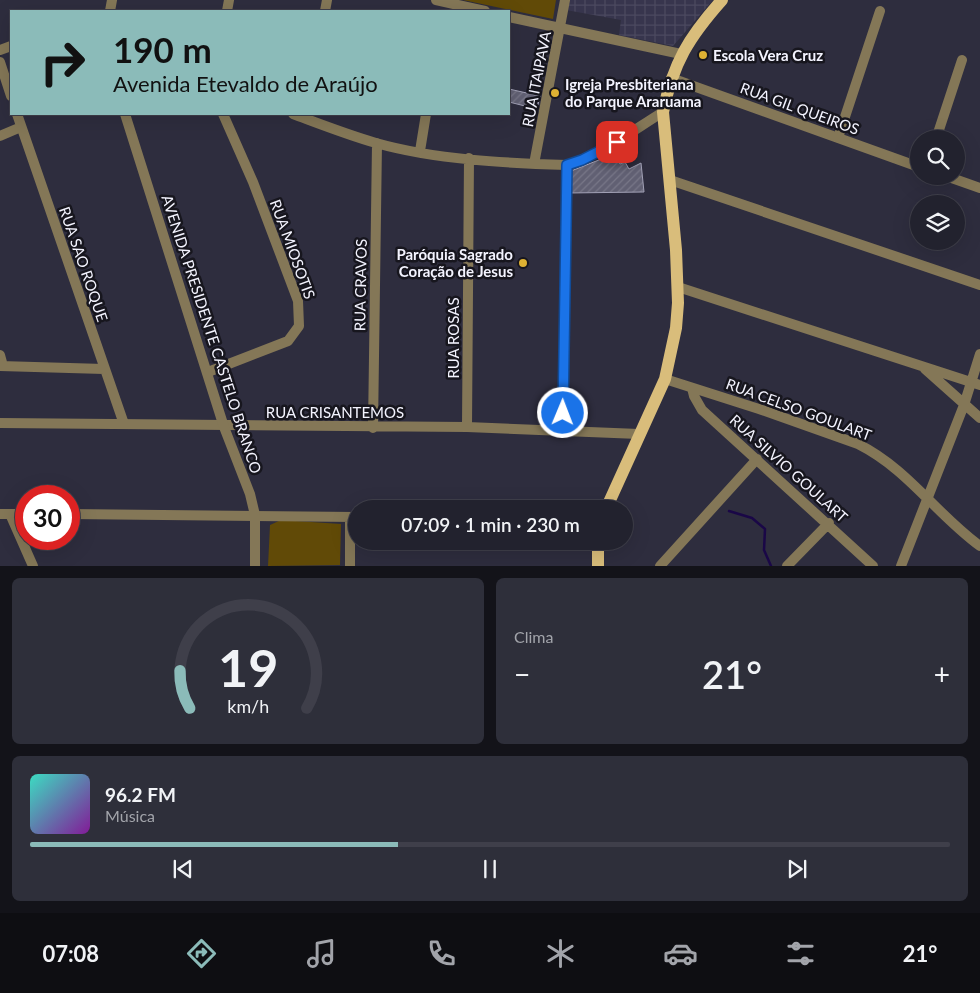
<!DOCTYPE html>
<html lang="pt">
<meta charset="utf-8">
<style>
body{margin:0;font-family:Lato,sans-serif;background:#2e2f3a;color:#f1f3f6;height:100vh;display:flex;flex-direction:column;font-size:19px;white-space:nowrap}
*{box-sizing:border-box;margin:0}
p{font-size:16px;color:#a2a4aa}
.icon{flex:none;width:28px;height:28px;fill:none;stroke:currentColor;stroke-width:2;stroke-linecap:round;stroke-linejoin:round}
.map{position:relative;height:566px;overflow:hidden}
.side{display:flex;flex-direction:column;gap:12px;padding:12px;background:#131319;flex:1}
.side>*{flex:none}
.banner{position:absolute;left:10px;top:10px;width:500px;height:105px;border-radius:0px;box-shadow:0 5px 20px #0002,0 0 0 1px #3f3f4a;background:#8bbbb9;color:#111;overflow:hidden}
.controls{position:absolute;left:910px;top:130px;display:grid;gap:10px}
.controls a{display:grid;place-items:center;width:55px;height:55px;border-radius:50%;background:#22222e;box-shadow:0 5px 20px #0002,0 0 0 1px #3f3f4a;font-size:25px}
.speed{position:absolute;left:15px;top:485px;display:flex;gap:10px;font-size:25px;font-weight:700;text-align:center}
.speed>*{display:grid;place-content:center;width:65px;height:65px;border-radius:50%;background:#22222e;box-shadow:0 5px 20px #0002,0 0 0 1px #3f3f4a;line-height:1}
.speed .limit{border:8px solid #d22;background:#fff;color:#111}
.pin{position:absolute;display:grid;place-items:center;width:42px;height:42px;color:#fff;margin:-21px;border-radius:10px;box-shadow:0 2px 8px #0006}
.me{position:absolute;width:55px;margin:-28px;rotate:1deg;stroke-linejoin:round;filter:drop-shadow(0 0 4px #0008)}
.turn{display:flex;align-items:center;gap:18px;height:105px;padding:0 20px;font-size:22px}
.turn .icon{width:65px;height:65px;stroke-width:2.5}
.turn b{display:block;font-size:35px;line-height:42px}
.big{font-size:38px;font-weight:600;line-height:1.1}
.side .card{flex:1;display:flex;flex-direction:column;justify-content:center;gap:8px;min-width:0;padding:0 18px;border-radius:8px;background:#2e2f3a}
.side .dial{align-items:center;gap:0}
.dial svg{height:130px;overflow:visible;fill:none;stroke:#3f3f4a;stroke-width:7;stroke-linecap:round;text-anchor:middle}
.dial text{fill:#f1f3f6;stroke:none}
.song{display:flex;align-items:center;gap:15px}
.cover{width:60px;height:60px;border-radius:8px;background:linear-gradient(135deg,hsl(170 70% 55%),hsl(290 70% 35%))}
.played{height:5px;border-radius:2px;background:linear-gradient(90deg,#8bbbb9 40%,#3f3f4a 40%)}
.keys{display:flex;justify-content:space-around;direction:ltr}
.heat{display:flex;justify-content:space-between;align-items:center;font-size:28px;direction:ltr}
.side .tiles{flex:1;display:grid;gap:12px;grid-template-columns:1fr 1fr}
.card:last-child{grid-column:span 2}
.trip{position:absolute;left:348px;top:500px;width:285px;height:50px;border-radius:25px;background:#22222e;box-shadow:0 5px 20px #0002,0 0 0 1px #3f3f4a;font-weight:600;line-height:50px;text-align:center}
.tabs{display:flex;height:80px;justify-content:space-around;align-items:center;background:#0e0e12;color:#a2a4aa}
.tabs .icon{width:35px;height:35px}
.tabs .active{color:#8bbbb9}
.tabs b{font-size:22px;color:#f1f3f6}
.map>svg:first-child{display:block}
.industrial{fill:url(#industrial-grid)}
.green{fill:#614a07}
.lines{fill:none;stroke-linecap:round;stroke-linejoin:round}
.stream{stroke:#1a0747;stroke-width:2.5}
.building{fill:url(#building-hatch);stroke:#a2a1b6}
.minor{stroke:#847757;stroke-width:10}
.tertiary{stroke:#847757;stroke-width:10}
.primary{stroke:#d9bd7b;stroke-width:12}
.route-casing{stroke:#114b97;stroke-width:12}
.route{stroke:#1a73e8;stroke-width:9}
.poi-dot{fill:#deb133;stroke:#17161e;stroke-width:2}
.labels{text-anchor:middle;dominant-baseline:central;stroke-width:5;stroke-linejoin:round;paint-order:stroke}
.poi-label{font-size:15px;font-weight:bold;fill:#f4f4ff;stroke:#17161e;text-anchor:start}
.street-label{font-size:15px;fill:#f4f4ff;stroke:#17161e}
</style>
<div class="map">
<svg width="980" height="566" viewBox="0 0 980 566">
<defs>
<pattern id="industrial-grid" width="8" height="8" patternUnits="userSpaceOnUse" patternTransform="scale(1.25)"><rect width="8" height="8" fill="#37354d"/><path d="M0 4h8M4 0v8" fill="none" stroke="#4b495f"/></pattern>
<pattern id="building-hatch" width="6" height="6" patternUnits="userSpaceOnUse" patternTransform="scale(1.25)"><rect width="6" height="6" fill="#616073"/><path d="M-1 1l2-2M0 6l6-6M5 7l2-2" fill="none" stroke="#787788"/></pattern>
</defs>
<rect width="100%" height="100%" fill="#2e2d3e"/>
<!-- industrial -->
<path class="industrial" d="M568 0H713L673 46 619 35 621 20 566 10Z"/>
<!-- green -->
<path class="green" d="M463 0H556L553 19Z
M281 520 341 524 340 565 268 566 270 525Z"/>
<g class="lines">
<!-- stream -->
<path class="stream" d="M729 511 752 518 765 529 764 550 771 566"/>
</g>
<!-- building -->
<path class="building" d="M509 89 540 96 537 109 509 102Z
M614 154 620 164 625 162 629 169 641 163 644 192 568 193 571 171Z"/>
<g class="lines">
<!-- minor -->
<path class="minor" d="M436 0 485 11
M227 11 229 0
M325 11 327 0
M509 17 681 54
M0 50 11 46
M0 62 11 96
M671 78 919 167
M17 114 124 424
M293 114C320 124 348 135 376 143 436 160 506 163 567 165 603 154 632 131 663 112
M0 136 21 127
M838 138 880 11
M936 139 962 60
M420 151 426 114
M534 164 565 0
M946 176 980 188
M670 180 980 285
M678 287 980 385
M0 355 3 366
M0 366 104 369
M925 369 980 418
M208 372 288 341 299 326 298 301 253 182 223 114
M665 379 759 409 858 444C908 469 936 514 980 546
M692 388 694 396 702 410 873 566
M0 423 467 427 639 434
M467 427 469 158
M373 428 377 143
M563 429 567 165
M0 514H26
M10 514 33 566
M69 514 356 517
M350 517V566
M660 566 757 459
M787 566 829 523
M901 566 964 405 980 354"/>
<!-- tertiary -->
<path class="tertiary" d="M110 11 112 0
M125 114 224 427 250 494 255 515V566"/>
<!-- primary -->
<path class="primary" d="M606 509 665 379 676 328 678 303 676 250 663 112C673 63 689 37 722 0
M598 566V541"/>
</g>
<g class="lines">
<!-- route casing -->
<g class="route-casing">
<path id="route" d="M563 413 567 165 582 160 617 142"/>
</g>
<!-- route -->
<use href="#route" class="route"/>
</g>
<!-- markers -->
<g class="poi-dot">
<circle cx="703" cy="55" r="5"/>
<circle cx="555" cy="93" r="5"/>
<circle cx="523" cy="263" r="5"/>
</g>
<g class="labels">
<!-- poi labels -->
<g class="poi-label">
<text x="713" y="55">Escola Vera Cruz</text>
<text x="565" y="84">Igreja Presbiteriana<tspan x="565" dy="17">do Parque Araruama</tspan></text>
<text x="513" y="254" text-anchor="end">Paróquia Sagrado<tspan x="513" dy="17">Coração de Jesus</tspan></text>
</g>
<!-- street labels -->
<g class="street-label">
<text transform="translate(536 79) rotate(-79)">RUA ITAIPAVA</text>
<text transform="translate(800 108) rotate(20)">RUA GIL QUEIROS</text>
<text transform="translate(293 249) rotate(70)">RUA MIOSOTIS</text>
<text transform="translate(84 264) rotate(71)">RUA SAO ROQUE</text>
<text transform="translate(360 285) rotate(-89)">RUA CRAVOS</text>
<text transform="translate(212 334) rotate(72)">AVENIDA PRESIDENTE CASTELO BRANCO</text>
<text transform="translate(453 338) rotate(-90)">RUA ROSAS</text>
<text transform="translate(799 409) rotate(20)">RUA CELSO GOULART</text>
<text x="335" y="412">RUA CRISANTEMOS</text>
<text transform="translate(789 468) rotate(42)">RUA SILVIO GOULART</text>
</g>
</g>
</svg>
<div class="controls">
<a><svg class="icon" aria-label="search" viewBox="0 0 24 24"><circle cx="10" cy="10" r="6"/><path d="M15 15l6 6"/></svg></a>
<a><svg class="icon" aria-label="layers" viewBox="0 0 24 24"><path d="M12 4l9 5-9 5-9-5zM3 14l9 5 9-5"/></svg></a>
</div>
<div class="speed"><div class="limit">30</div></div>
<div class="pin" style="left:617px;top:142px;background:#d93025"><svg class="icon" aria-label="arrive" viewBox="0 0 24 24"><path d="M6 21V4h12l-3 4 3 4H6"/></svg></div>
<svg class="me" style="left:563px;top:413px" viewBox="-20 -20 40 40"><circle r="17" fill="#1a73e8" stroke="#fff" stroke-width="3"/><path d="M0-11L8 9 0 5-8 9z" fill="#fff"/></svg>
<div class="trip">07:09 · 1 min · 230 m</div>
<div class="banner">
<div class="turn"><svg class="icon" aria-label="right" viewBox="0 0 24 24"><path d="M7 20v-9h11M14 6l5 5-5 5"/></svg><div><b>190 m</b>Avenida Etevaldo de Araújo</div></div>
</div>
</div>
<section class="side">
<div class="tiles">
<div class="card dial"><svg viewBox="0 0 100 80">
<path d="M14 69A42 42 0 1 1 86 69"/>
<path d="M14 69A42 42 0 0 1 8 46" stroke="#8bbbb9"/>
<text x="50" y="56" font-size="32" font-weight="700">19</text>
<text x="50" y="72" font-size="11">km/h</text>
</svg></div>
<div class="card"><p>Clima</p>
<div class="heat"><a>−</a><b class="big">21°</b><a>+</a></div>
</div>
<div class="card">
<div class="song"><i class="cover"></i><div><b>96.2 FM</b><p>Música</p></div></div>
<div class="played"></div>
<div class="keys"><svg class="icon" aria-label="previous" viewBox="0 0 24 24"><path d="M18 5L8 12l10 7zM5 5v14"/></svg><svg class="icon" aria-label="pause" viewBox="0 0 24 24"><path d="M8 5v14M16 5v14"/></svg><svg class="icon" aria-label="next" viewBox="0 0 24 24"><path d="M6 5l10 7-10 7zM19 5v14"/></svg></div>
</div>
</div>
</section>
<nav class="tabs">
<b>07:08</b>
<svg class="icon active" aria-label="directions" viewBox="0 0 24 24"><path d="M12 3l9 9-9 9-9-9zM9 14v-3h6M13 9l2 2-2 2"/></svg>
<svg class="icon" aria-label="music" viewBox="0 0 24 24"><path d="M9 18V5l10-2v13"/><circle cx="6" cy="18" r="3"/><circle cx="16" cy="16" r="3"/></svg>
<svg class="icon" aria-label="phone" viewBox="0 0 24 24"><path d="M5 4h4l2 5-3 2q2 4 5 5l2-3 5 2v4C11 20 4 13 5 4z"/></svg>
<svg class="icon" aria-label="climate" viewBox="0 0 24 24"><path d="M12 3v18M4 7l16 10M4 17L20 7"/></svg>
<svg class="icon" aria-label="car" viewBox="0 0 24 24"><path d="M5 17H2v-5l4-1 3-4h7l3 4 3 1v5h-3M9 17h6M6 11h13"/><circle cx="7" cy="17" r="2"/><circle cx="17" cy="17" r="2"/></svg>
<svg class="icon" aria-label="filters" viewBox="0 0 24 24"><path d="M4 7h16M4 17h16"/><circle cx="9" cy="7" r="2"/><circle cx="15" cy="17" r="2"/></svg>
<b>21°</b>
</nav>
